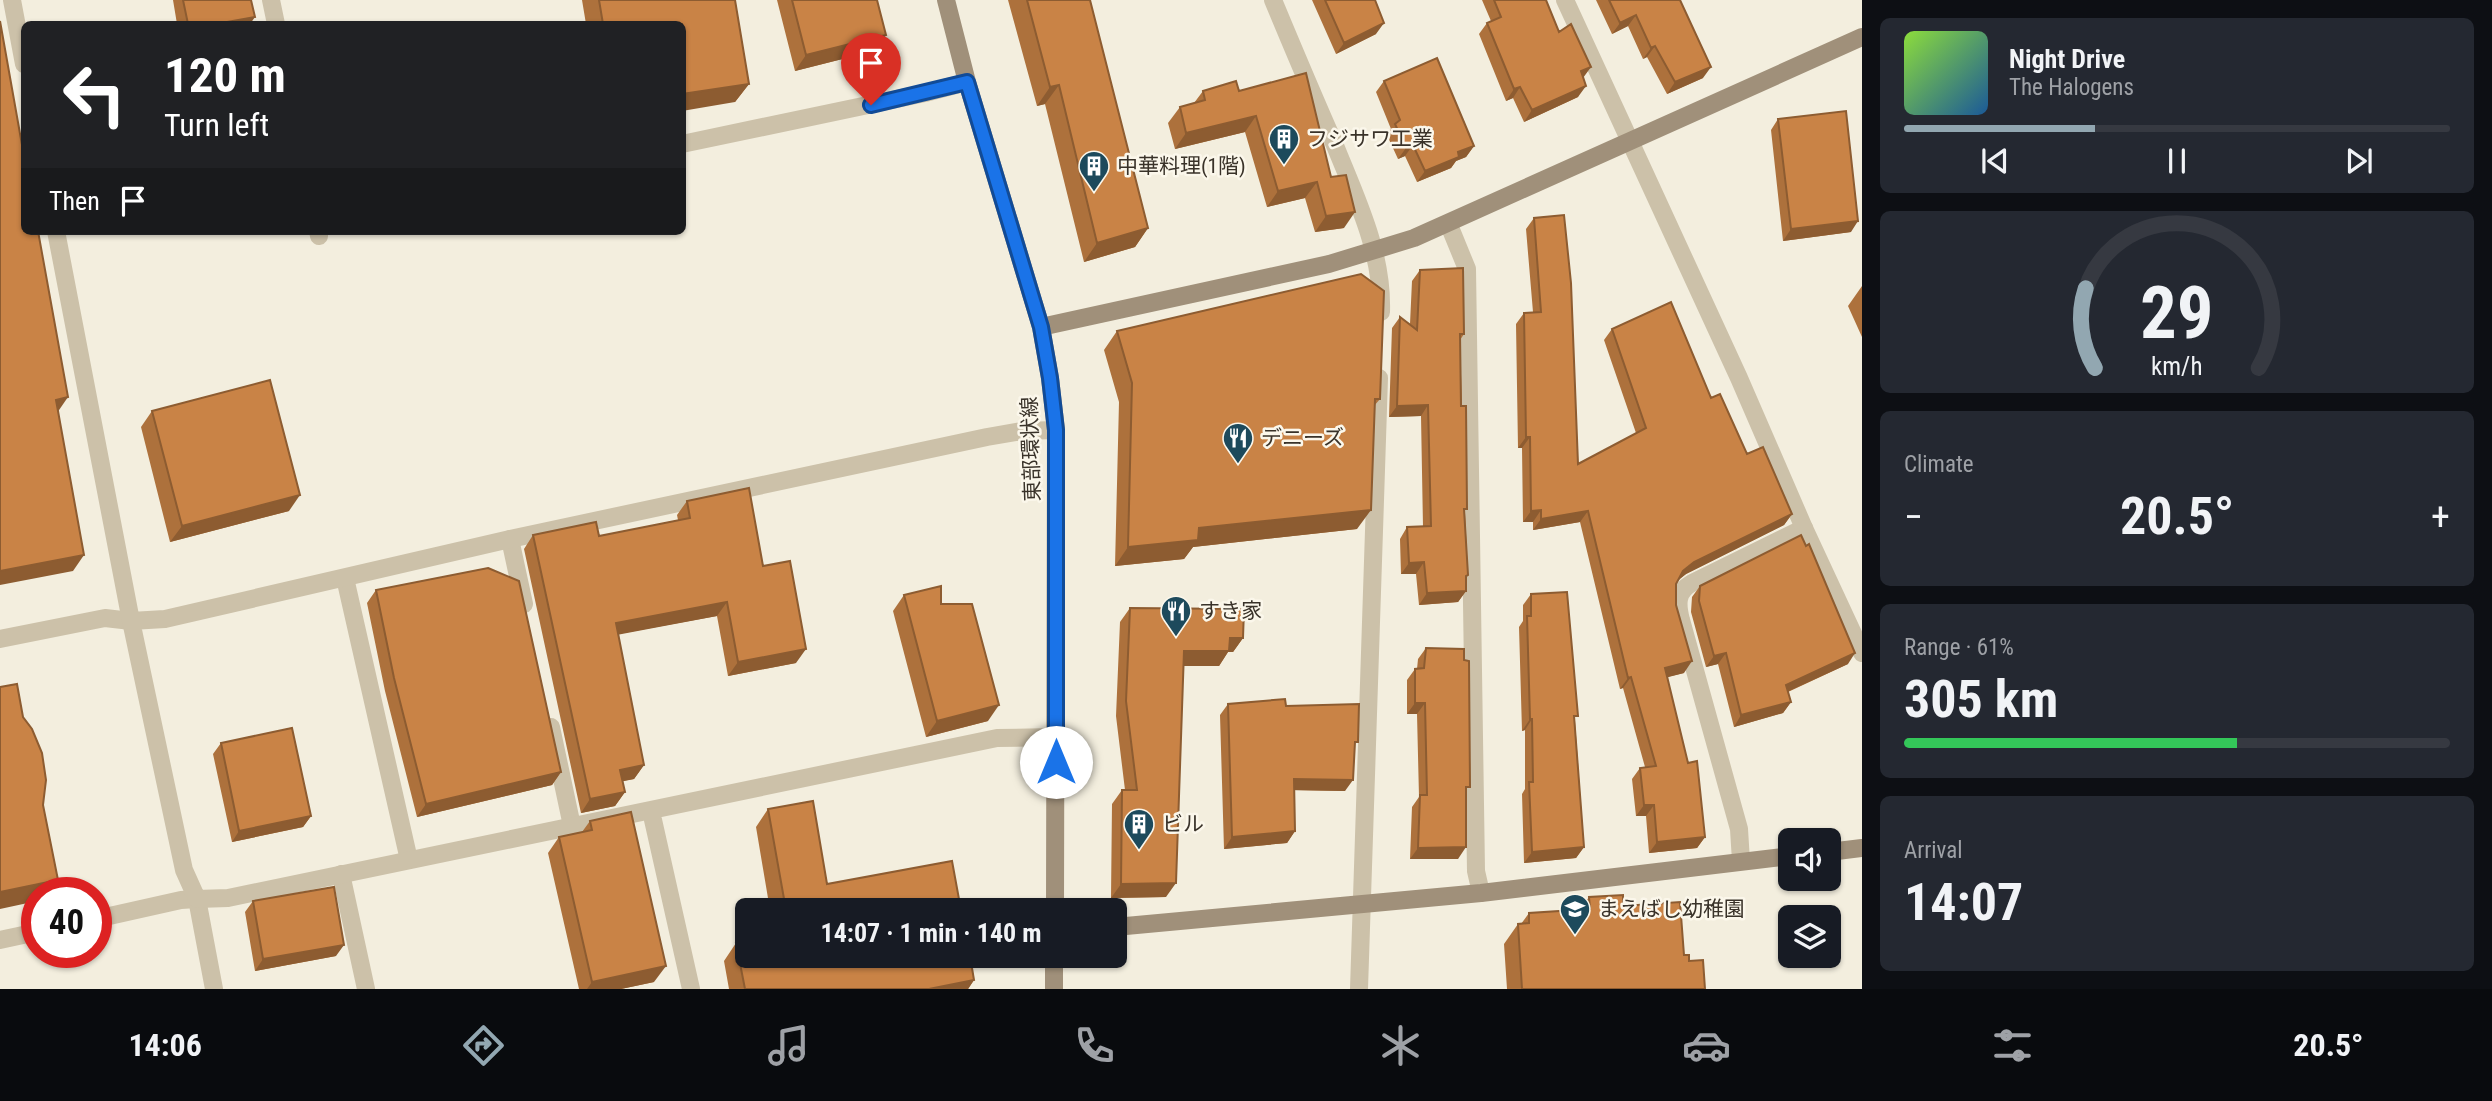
<!DOCTYPE html>
<meta charset="utf-8">
<style>
body{margin:0;font-family:"Roboto Condensed","Noto Sans JP",sans-serif;background:#242831;color:#f1f3f6;height:100vh;display:flex;flex-direction:column;font-size:26px;white-space:nowrap}
*{box-sizing:border-box;margin:0}
p{font-size:23px;color:#9ea1a6}
.icon{flex:none;width:38px;height:38px;fill:none;stroke:currentColor;stroke-width:2;stroke-linecap:round;stroke-linejoin:round}
.map{position:relative;flex:1;overflow:hidden}
.side{display:flex;flex-direction:column;gap:18px;padding:18px;background:#0d0f14;width:630px}
.side>*{flex:none}
.top-card{position:absolute;left:21px;top:21px;width:665px;height:214px;border-radius:10px;box-shadow:0 2px 5px #0004;background:#202124;color:#fff;overflow:hidden}
.controls{position:absolute;left:1778px;top:828px;display:grid;gap:14px}
.controls a{display:grid;place-items:center;width:63px;height:63px;border-radius:10px;background:#171b24;box-shadow:0 2px 5px #0004;font-size:35px}
.speed{position:absolute;left:21px;top:877px;display:flex;gap:14px;font-size:35px;font-weight:700;text-align:center}
.speed>*{display:grid;place-content:center;width:91px;height:91px;border-radius:50%;background:#171b24;box-shadow:0 2px 5px #0004;line-height:1}
.speed .limit{border:10px solid #d22;background:#fff;color:#111}
.pin{position:absolute;display:grid;place-items:center;width:60px;height:60px;color:#fff;margin:-72px -30px;border-radius:50% 50% 50% 0;rotate:-45deg;box-shadow:0 0 7px #0007}
.pin .icon{rotate:45deg}
.me{position:absolute;width:77px;margin:-38px;rotate:0deg;stroke-linejoin:round;filter:drop-shadow(0 0 5px #0008)}
.turn{display:flex;align-items:center;gap:24px;height:147px;padding:0 28px;font-size:32px}
.turn .icon{width:91px;height:91px;stroke-width:2.5}
.turn b{display:block;font-size:49px;line-height:60px}
.then{display:flex;align-items:center;height:66px;padding:0 28px;background:#0003;gap:14px;font-size:26px}
.big{font-size:52px;font-weight:700;line-height:1.1}
.side .widget{flex:1;display:flex;flex-direction:column;justify-content:center;gap:10px;min-width:0;padding:0 24px;border-radius:10px;background:#242831}
.side .dial{align-items:center;gap:0}
.dial svg{height:182px;overflow:visible;fill:none;stroke:#363941;stroke-width:7;stroke-linecap:round;text-anchor:middle}
.dial text{fill:#f1f3f6;stroke:none}
.song{display:flex;align-items:center;gap:21px}
.cover{width:84px;height:84px;border-radius:10px;background:linear-gradient(135deg,hsl(90 70% 55%),hsl(210 70% 35%))}
.played{height:7px;border-radius:4px;background:linear-gradient(90deg,#92a7b1 35%,#363941 35%)}
.keys{display:flex;justify-content:space-around;direction:ltr}
.heat{display:flex;justify-content:space-between;align-items:center;font-size:38px;direction:ltr}
.charge{height:10px;border-radius:5px;background:linear-gradient(90deg,#34c759 61%,#363941 0)}
.trip{position:absolute;left:735px;top:898px;width:392px;height:70px;border-radius:10px;background:#171b24;box-shadow:0 2px 5px #0004;font-weight:700;line-height:70px;text-align:center}
.tab-bar{display:flex;height:112px;justify-content:space-around;align-items:center;background:#090b0e;color:#9ea1a6}
.tab-bar .icon{width:49px;height:49px}
.tab-bar .selected{color:#92a7b1}
.tab-bar b{font-size:32px;color:#f1f3f6}
main{display:flex;flex:1;min-height:0}
.map>svg:first-child{display:block}
.lines{fill:none;stroke-linecap:round;stroke-linejoin:round}
.lane{stroke:#ccc1a9;stroke-width:18}
.street{stroke:#ccc1a9;stroke-width:18}
.secondary{stroke:#a0907a;stroke-width:18}
.wall{fill:#ad713c}
.shaded-wall{fill:#8d5c31}
.building{fill:#c98346;stroke:#8d5c31;stroke-width:2}
.route-casing{stroke:#114b97;stroke-width:18}
.route{stroke:#1a73e8;stroke-width:12}
.labels{text-anchor:middle;dominant-baseline:central;stroke-width:5;stroke-linejoin:round;paint-order:stroke}
.poi-label{font-size:21px;fill:#393229;stroke:#fbf7eb;text-anchor:start}
.street-label{font-size:21px;fill:#393229;stroke:#fbf7eb}
</style>
<main>
<div class="map">
<svg width="1862" height="989" viewBox="0 0 1862 989">
<rect width="100%" height="100%" fill="#f3eede"/>
<g class="lines">
<!-- lane -->
<path class="lane" d="M682 144 925 93 967 82
M1449 225 1467 269 1476 871 1481 893
M510 539 524 604
M345 578 409 860
M0 639 105 618 131 621
M551 727 572 826
M1741 861 1739 829 1681 620C1677 604 1676 592 1692 583L1804 528
M341 874 366 989
M96 919 181 900 197 899 214 989
M0 940 37 932"/>
<!-- street -->
<path class="street" d="M12 0 24 64
M271 0 276 24
M1273 0C1293 48 1313 96 1334 143 1356 198 1383 252 1381 312
M1565 0 1739 378 1804 528 1862 653
M56 231 131 621 184 870 197 899 228 898 997 738 1056 737
M318 231 319 236
M131 621 165 619 510 539 987 437 1022 431 1056 430
M651 811 691 989
M1359 989 1379 378"/>
<!-- secondary -->
<path class="secondary" d="M946 0 967 82 1041 327 1050 378 1056 430 1055 910
M1041 327 1329 264 1414 238 1862 37
M1829 852 1862 848
M1115 927 1481 893 1790 856
M1054 989V956"/>
</g>
<!-- wall -->
<path class="wall" d="M173 0H251L250 24H177Z
M582 0H735L749 84 735 102 682 24H586Z
M777 0H877L874 51 795 71Z
M1008 0H1090L1148 228 1135 247 1084 262 1045 104 1037 106Z
M1312 0H1375L1376 34 1336 54Z
M1482 0H1546L1559 32 1583 78 1578 97 1524 122 1513 98 1506 101 1479 34 1487 23 1491 21Z
M1596 0H1680L1703 78 1667 94 1647 57 1643 59 1628 26 1612 34Z
M1384 81 1474 146 1466 157 1456 161 1451 168 1417 182 1405 156 1398 159 1387 135 1391 129 1376 92Z
M1203 91H1239L1331 177 1344 228 1315 232 1305 198 1267 207 1245 132 1175 149 1168 123 1180 107 1194 103Z
M1778 119 1851 232 1783 241 1771 130Z
M1534 218 1578 464 1636 433 1604 340 1612 329 1711 398 1747 454 1792 514 1784 525 1686 574 1678 580 1676 584V605L1684 673 1667 677 1705 837 1697 848 1649 853 1646 816H1636L1632 779 1640 768 1645 767 1623 688 1620 689 1580 522 1533 530V522H1523L1522 448H1518L1516 324 1524 313 1533 312 1526 229Z
M1420 270 1464 334 1460 340 1465 513 1468 575 1466 578V591L1458 602 1419 605 1416 574H1401L1400 539 1407 527H1423L1421 416 1389 417 1392 328 1400 317 1410 324 1412 281Z
M1862 286V337L1848 306Z
M1117 331 1380 399 1374 406 1357 529 1193 547 1184 559 1115 566 1119 402 1104 350Z
M152 411 289 511 170 542 141 427Z
M687 501 763 566 796 663 728 676 717 616 618 634 644 765 634 779 622 781 625 792 615 806 581 813 524 549 533 535 599 536 678 520 677 515Z
M1700 586 1848 664 1788 692 1791 702 1783 713 1734 727 1718 664 1706 667 1691 612 1692 597Z
M376 590 561 772 552 785 417 817 385 691 367 603Z
M1531 594 1575 721 1584 847 1576 858 1524 863 1522 794 1525 789V730L1522 731 1519 627 1523 621V605Z
M904 595 941 604 988 721 926 737 893 611Z
M1130 608 1243 638 1233 652H1228L1219 666H1183L1166 897 1111 898 1112 804 1122 790H1125L1116 716 1120 622Z
M1426 648 1464 660 1466 793 1458 859H1410L1412 807 1419 797 1417 714H1407V680L1415 669H1417L1418 659Z
M1228 704 1286 706 1354 747 1345 791 1294 790 1295 831 1287 843 1224 849 1220 715Z
M221 743 311 816 303 827 232 842 213 754Z
M768 809 827 884 961 910H770L756 827Z
M590 821 654 982 621 989H579L548 853 559 837 582 832Z
M1589 897 1623 906 1684 955 1689 961 1705 989H1507L1504 944 1518 924H1521L1529 913 1580 910Z
M253 901 336 956 255 971 245 912Z
M736 943 974 980 968 989H729L724 961Z"/>
<!-- shaded-wall -->
<path class="shaded-wall" d="M1636 15 1628 26 1612 34 1620 23Z
M255 17 250 24H216Z
M1384 23 1376 34 1336 54 1344 43Z
M886 35 874 51 795 71 806 55Z
M1655 46 1647 57 1643 59 1651 48Z
M1591 67 1583 78 1581 71Z
M1711 67 1703 78 1667 94 1675 82Z
M749 84 735 102 682 111V94Z
M1059 85 1045 104 1037 106 1050 87Z
M1586 86 1578 97 1524 122 1532 110Z
M1520 87 1513 98 1506 101 1514 89Z
M1256 116 1245 132 1175 149 1186 133Z
M1413 145 1405 156 1398 159 1406 148Z
M1474 146 1466 157 1456 161 1451 168 1417 182 1425 171 1458 152Z
M1317 182 1305 198 1267 207 1278 191Z
M1355 212 1344 228 1315 232 1326 216Z
M1858 221 1851 232 1783 241 1791 229Z
M1148 228 1135 247 1084 262 1097 243Z
M68 397 57 413 56 400Z
M1428 405 1421 416 1389 417 1397 406Z
M1526 437H1530L1522 448H1518Z
M300 495 289 511 170 542 182 526Z
M1371 510 1357 529 1193 547 1184 559 1115 566 1128 547 1199 528Z
M1541 510 1533 522H1523L1531 511Z
M1588 511 1580 522 1533 530 1541 519Z
M1792 514 1784 525 1686 574 1675 583 1683 571 1694 562Z
M84 555 73 571 0 585V571Z
M1424 562 1416 574H1401L1409 563Z
M1466 591 1458 602 1419 605 1427 593Z
M727 602 717 616 606 637 616 623Z
M1230 638H1243L1233 652H1228L1219 666H1173L1184 651Z
M806 649 796 663 728 676 738 662Z
M1726 653 1718 664 1706 667 1714 656Z
M1855 653 1848 664 1778 696 1786 685Z
M1692 661 1684 673 1657 680 1665 668Z
M1631 677 1623 688 1620 689 1628 678Z
M1791 702 1783 713 1734 727 1741 715Z
M1415 703H1425L1417 714H1407Z
M999 705 988 721 926 737 937 721Z
M1530 719H1532L1525 730 1522 731Z
M644 765 634 779 610 784 620 770Z
M561 772 552 785 417 817 426 804Z
M1294 779 1353 780 1345 791 1286 790Z
M625 792 615 806 581 813 590 799Z
M1644 805H1654L1646 816H1636Z
M311 816 303 827 232 842 239 831Z
M1295 831 1287 843 1224 849 1232 837Z
M1705 837 1697 848 1649 853 1657 842Z
M1466 847 1458 859H1410L1418 848Z
M1584 847 1576 858 1524 863 1532 852Z
M58 880 49 892H37V901L0 909V892Z
M1176 883 1166 897 1111 898 1121 884Z
M344 945 336 956 255 971 263 959Z
M666 966 654 982 621 989H587L592 982Z
M974 980 968 989H929Z"/>
<!-- building -->
<path class="building" d="M183 0H251L255 17 216 24H188Z
M599 0H735L749 84 682 94V24H603Z
M792 0H877L886 35 806 55Z
M1027 0H1090L1148 228 1097 243 1059 85 1050 87Z
M1325 0H1375L1384 23 1344 43Z
M1494 0H1546L1559 32 1571 24 1591 67 1581 71 1586 86 1532 110 1520 87 1514 89 1487 23 1501 17Z
M1609 0H1680L1711 67 1675 82 1655 46 1651 48 1636 15 1620 23Z
M0 21 24 156V231H38L68 397 56 400 84 555 0 571Z
M1437 58 1474 146 1458 152 1459 157 1425 171 1413 145 1406 148 1395 124 1400 120 1384 81Z
M1306 73 1331 177 1346 175 1355 212 1326 216 1317 182 1278 191 1256 116 1186 133 1180 107 1205 100 1203 91 1236 81 1239 91Z
M1846 111 1858 221 1791 229 1778 119Z
M1564 215 1571 283 1578 464 1646 428 1612 329 1671 302 1711 398 1720 394 1747 454 1763 447 1792 514 1694 562 1683 571 1676 584V605L1692 661 1665 668 1688 763 1697 761 1705 837 1657 842 1654 805H1644L1640 768 1656 766 1631 677 1628 678 1588 511 1541 519V510L1531 511 1530 437H1526L1524 313 1541 312 1534 218Z
M1463 268 1464 334H1460L1461 406H1466L1467 509H1464L1468 575 1466 576V591L1427 593 1424 562 1409 563 1407 527 1431 526 1428 405 1397 406 1400 317 1417 330 1420 270Z
M1361 274 1384 291 1380 399H1375L1371 510 1199 528 1198 540 1128 547 1132 383 1117 331Z
M270 380 300 495 182 526 152 411Z
M749 488 763 566 790 561 806 649 738 662 727 602 616 623 644 765 620 770 625 792 590 799 533 535 596 522 599 536 690 518 687 501Z
M1801 535 1806 546 1809 544 1855 653 1786 685 1791 702 1741 715 1726 653 1714 656 1699 601 1700 586Z
M488 568 519 581 561 772 426 804 394 678 376 590Z
M941 586V604H972L999 705 937 721 904 595Z
M1567 592 1578 716H1574L1584 847 1532 852 1529 782H1533L1532 719H1530L1527 616H1531V594Z
M1130 608 1244 609 1243 638H1230L1229 651H1184L1176 883 1121 884 1122 790H1137L1126 701Z
M1426 648 1464 649V660L1469 661 1470 787H1466V847L1418 848 1420 795H1427L1425 703H1415V669L1424 668Z
M17 684 23 717 32 729 42 753 46 780 43 805 58 880 0 892V687Z
M1285 699 1286 706 1359 704 1358 742H1355L1353 780 1294 779 1295 831 1232 837 1228 704Z
M292 728 311 816 239 831 221 743Z
M813 801 827 884 952 861 961 910H786L768 809Z
M631 812 666 966 592 982 559 837 592 830 590 821Z
M334 887 344 945 263 959 253 901Z
M1623 895V906L1680 902 1684 955H1689V961L1703 960 1705 989H1522L1518 924 1529 923V913L1590 909 1589 897Z
M747 941V956H970L974 980 929 989H745L736 943Z"/>
<g class="lines">
<!-- route casing -->
<g class="route-casing">
<path id="route" d="M871 105 967 82 1041 327 1050 378 1056 430V762"/>
</g>
<!-- route -->
<use href="#route" class="route"/>
</g>
<!-- icons -->
<defs>
<g id="building-pin" transform="scale(1.575)"><path d="M0 17L-7.5 6A9.5 9.5 0 1 1 7.5 6Z" fill="#1d4a5c" stroke="#fbf7eb"/><path d="M-4-6H4V6H1V3H-1V6H-4ZM-2.5-4.3h1.7v1.8h-1.7ZM.8-4.3h1.7v1.8H.8ZM-2.5-1h1.7V.8h-1.7ZM.8-1h1.7V.8H.8Z" fill="#fff"/></g>
<g id="restaurant-pin" transform="scale(1.575)"><path d="M0 17L-7.5 6A9.5 9.5 0 1 1 7.5 6Z" fill="#1d4a5c" stroke="#fbf7eb"/><path d="M-5-6h1v4h1v-4h1v4h1v-4h1v5L-1.5 .5V6h-2V.5L-5-1ZM5-6V6H3V1.5H1.5Q1.5-4 5-6Z" fill="#fff"/></g>
<g id="school-pin" transform="scale(1.575)"><path d="M0 17L-7.5 6A9.5 9.5 0 1 1 7.5 6Z" fill="#1d4a5c" stroke="#fbf7eb"/><path d="M0-5L7-2L0 1L-7-2ZM-4 1L0 2.5L4 1V4Q0 6-4 4Z" fill="#fff"/></g>
</defs>
<g fill-rule="evenodd">
<use href="#building-pin" x="1284" y="139"/>
<use href="#building-pin" x="1094" y="166"/>
<use href="#restaurant-pin" x="1238" y="438"/>
<use href="#restaurant-pin" x="1176" y="611"/>
<use href="#building-pin" x="1139" y="824"/>
<use href="#school-pin" x="1575" y="909"/>
</g>
<g class="labels">
<!-- poi labels -->
<g class="poi-label">
<text x="1307" y="139">フジサワ工業</text>
<text x="1117" y="166">中華料理(1階)</text>
<text x="1261" y="438">デニーズ</text>
<text x="1199" y="611">すき家</text>
<text x="1162" y="824">ビル</text>
<text x="1598" y="909">まえばし幼稚園</text>
</g>
<!-- street labels -->
<g class="street-label">
<text transform="translate(1031 449) rotate(-92)">東部環状線</text>
</g>
</g>
</svg>
<div class="controls">
<a><svg class="icon" aria-label="sound" viewBox="0 0 24 24"><path d="M4 9h4l5-4v14l-5-4H4zM17 9q2 3 0 6"/></svg></a>
<a><svg class="icon" aria-label="layers" viewBox="0 0 24 24"><path d="M12 4l9 5-9 5-9-5zM3 14l9 5 9-5"/></svg></a>
</div>
<div class="speed"><div class="limit">40</div></div>
<div class="pin" style="left:871px;top:105px;background:#d93025"><svg class="icon" aria-label="arrive" viewBox="0 0 24 24"><path d="M6 21V4h12l-3 4 3 4H6"/></svg></div>
<svg class="me" style="left:1056px;top:762px" viewBox="-20 -20 40 40"><circle r="19" fill="#fff"/><path d="M0-13L10 11 0 6-10 11z" fill="#1a73e8"/></svg>
<div class="trip">14:07 · 1 min · 140 m</div>
<div class="top-card">
<div class="turn"><svg class="icon" aria-label="left" viewBox="0 0 24 24"><path d="M17 20v-9H6M10 6l-5 5 5 5"/></svg><div><b>120 m</b>Turn left</div></div>
<div class="then">Then<svg class="icon" aria-label="arrive" viewBox="0 0 24 24"><path d="M6 21V4h12l-3 4 3 4H6"/></svg></div>
</div>
</div>
<section class="side">
<div class="widget">
<div class="song"><i class="cover"></i><div><b>Night Drive</b><p>The Halogens</p></div></div>
<div class="played"></div>
<div class="keys"><svg class="icon" aria-label="previous" viewBox="0 0 24 24"><path d="M18 5L8 12l10 7zM5 5v14"/></svg><svg class="icon" aria-label="pause" viewBox="0 0 24 24"><path d="M8 5v14M16 5v14"/></svg><svg class="icon" aria-label="next" viewBox="0 0 24 24"><path d="M6 5l10 7-10 7zM19 5v14"/></svg></div>
</div>
<div class="widget dial"><svg viewBox="0 0 100 80">
<path d="M14 69A42 42 0 1 1 86 69"/>
<path d="M14 69A42 42 0 0 1 10 34" stroke="#92a7b1"/>
<text x="50" y="56" font-size="32" font-weight="700">29</text>
<text x="50" y="72" font-size="11">km/h</text>
</svg></div>
<div class="widget"><p>Climate</p>
<div class="heat"><a>−</a><b class="big">20.5°</b><a>+</a></div>
</div>
<div class="widget"><p>Range · 61%</p><b class="big">305 km</b><div class="charge"></div></div>
<div class="widget"><p>Arrival</p><b class="big">14:07</b></div>
</section>
</main>
<nav class="tab-bar">
<b>14:06</b>
<svg class="icon selected" aria-label="directions" viewBox="0 0 24 24"><path d="M12 3l9 9-9 9-9-9zM9 14v-3h6M13 9l2 2-2 2"/></svg>
<svg class="icon" aria-label="music" viewBox="0 0 24 24"><path d="M9 18V5l10-2v13"/><circle cx="6" cy="18" r="3"/><circle cx="16" cy="16" r="3"/></svg>
<svg class="icon" aria-label="phone" viewBox="0 0 24 24"><path d="M5 4h4l2 5-3 2q2 4 5 5l2-3 5 2v4C11 20 4 13 5 4z"/></svg>
<svg class="icon" aria-label="climate" viewBox="0 0 24 24"><path d="M12 3v18M4 7l16 10M4 17L20 7"/></svg>
<svg class="icon" aria-label="car" viewBox="0 0 24 24"><path d="M5 17H2v-5l4-1 3-4h7l3 4 3 1v5h-3M9 17h6M6 11h13"/><circle cx="7" cy="17" r="2"/><circle cx="17" cy="17" r="2"/></svg>
<svg class="icon" aria-label="filters" viewBox="0 0 24 24"><path d="M4 7h16M4 17h16"/><circle cx="9" cy="7" r="2"/><circle cx="15" cy="17" r="2"/></svg>
<b>20.5°</b>
</nav>
